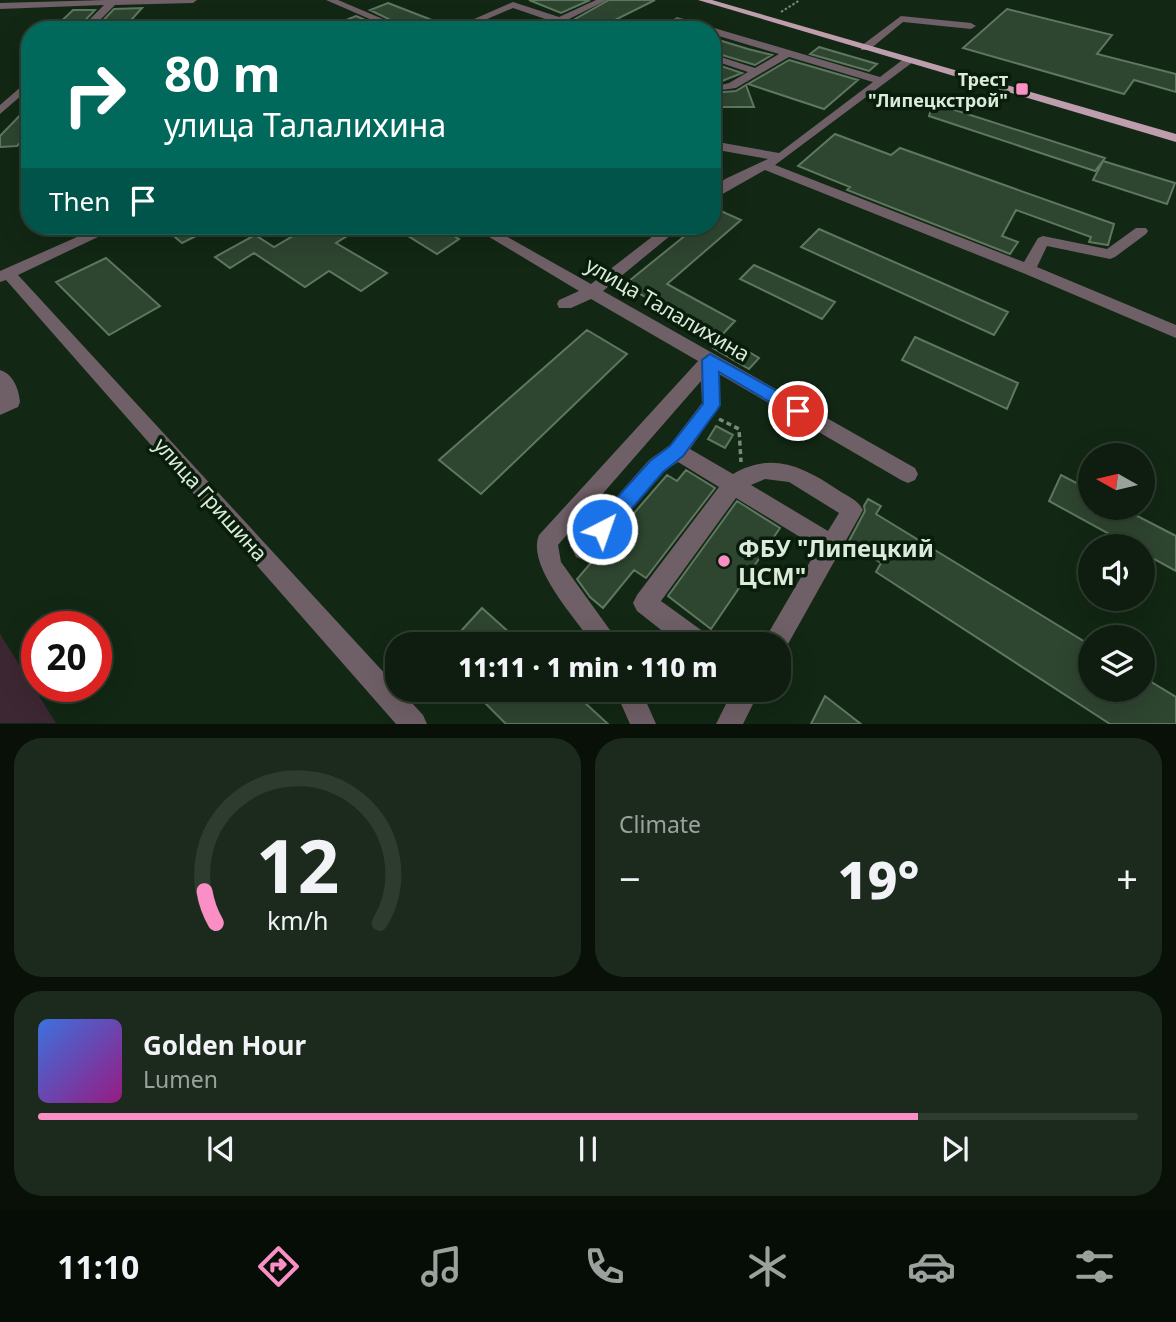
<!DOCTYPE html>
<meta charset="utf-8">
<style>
body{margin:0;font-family:"Noto Sans",sans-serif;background:#1c2a1d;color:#f1f3f6;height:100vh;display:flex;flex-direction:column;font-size:26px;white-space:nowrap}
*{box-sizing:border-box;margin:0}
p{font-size:23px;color:#9ba29e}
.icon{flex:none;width:38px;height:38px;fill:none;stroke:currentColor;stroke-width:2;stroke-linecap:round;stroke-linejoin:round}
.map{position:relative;height:724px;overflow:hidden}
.details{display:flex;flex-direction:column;gap:14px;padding:14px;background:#081008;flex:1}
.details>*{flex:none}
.banner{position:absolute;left:21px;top:21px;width:700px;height:214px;border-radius:28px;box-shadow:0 7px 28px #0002,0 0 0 2px #2e3b2f;background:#00695c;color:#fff;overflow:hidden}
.needle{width:46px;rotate:278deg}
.fabs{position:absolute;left:1078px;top:443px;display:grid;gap:14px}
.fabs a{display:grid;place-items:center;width:77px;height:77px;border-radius:50%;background:#0e1d0f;box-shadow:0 7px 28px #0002,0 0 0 2px #2e3b2f;font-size:35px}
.speed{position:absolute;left:21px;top:611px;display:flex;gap:14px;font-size:35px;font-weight:700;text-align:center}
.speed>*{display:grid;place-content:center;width:91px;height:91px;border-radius:50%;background:#0e1d0f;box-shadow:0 7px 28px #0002,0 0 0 2px #2e3b2f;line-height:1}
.speed .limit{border:10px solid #d22;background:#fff;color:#111}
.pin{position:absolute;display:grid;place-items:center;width:60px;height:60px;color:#fff;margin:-30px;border:4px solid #fff;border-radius:50%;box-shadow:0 2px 7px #0007}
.me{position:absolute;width:77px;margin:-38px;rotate:41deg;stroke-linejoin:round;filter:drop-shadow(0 0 5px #0008)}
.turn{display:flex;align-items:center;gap:24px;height:147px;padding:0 28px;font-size:32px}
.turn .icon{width:91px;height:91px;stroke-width:2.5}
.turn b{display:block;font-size:49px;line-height:60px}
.then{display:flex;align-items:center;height:66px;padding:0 28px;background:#0003;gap:14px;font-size:26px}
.big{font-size:52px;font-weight:800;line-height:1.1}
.details .tile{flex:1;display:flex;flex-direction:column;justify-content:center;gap:10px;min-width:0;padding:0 24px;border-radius:28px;background:#1c2a1d}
.details .dial{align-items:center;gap:0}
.dial svg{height:182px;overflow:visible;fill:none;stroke:#2e3b2f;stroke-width:7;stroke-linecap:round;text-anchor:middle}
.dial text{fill:#f1f3f6;stroke:none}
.song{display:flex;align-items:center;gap:21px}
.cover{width:84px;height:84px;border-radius:10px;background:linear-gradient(135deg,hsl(220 70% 55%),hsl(310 70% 35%))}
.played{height:7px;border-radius:4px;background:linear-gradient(90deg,#fa8fc6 80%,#2e3b2f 80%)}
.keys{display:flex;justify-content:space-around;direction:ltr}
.heat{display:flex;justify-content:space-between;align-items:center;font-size:38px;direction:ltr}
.details .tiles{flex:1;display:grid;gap:14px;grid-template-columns:1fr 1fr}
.tile:last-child{grid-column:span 2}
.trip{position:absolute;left:385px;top:632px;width:406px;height:70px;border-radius:28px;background:#0e1d0f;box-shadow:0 7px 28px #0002,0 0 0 2px #2e3b2f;font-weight:800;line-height:70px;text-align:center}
.tabs{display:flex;height:112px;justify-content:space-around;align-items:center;background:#060c06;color:#9ba29e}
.tabs .icon{width:49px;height:49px}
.tabs .on{color:#fa8fc6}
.tabs b{font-size:32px;color:#f1f3f6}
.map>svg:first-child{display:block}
.green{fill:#3d2732}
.building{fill:#2e4530;stroke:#5e775f;stroke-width:2}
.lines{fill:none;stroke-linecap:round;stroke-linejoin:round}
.path-far1{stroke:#798a7a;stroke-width:2;stroke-dasharray:2.5 2;stroke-linecap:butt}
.path{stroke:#798a7a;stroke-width:3.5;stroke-dasharray:5 3.5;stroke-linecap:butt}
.minor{fill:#6f5f66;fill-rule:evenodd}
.major{fill:#be9dac;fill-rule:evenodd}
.route{fill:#1a73e8;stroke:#114b97;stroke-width:2}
.poi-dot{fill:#fa8fc6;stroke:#081d0a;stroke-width:2.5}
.labels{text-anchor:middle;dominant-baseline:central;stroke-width:7;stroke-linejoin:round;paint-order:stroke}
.far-poi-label{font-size:18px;font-weight:bold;fill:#dceadd;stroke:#081d0a;text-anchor:end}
.street-label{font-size:21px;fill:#dceadd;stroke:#081d0a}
.near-poi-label{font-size:24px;font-weight:bold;fill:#dceadd;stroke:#081d0a;text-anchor:start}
</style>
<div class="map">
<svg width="1176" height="724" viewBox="0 0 1176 724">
<rect width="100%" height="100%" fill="#122714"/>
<!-- green -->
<path class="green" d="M0 634 56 723H0Z"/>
<!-- building -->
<path class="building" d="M529 0H590L561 13Z
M609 0H655L599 28 575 19Z
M388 3 455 29 454 30H411L370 10Z
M142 8 122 30H94L114 9Z
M1007 9 1112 35 1097 54 1176 74V92L1134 80 1124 94 963 48Z
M73 10H95L76 30H52Z
M356 16 388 30H323V29Z
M712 38 748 49 772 55 755 65 712 52Z
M819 47 877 64 869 71 810 54Z
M789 60 858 80 824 109 748 84Z
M712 63 742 73 712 85Z
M746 85 754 107H712V93L736 91Z
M933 103 1105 158 1095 171 929 116Z
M30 105V132L17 146 0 147V136Z
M835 134 891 155 900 148 1114 224 1108 245 1089 242 1091 237 1016 210 1002 236 1018 242 1010 254 847 190 850 187 798 166Z
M1103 161 1175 183 1167 204 1093 180Z
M712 207 741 220 667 284 735 321 719 338 624 285 697 226H712Z
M162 226H216L182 243Z
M310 226H363L336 243 387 273 361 291 329 271 305 287 254 253 230 268 215 257 255 235 274 247Z
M392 226H436L459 239 437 254Z
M819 229 1008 312 994 335 801 247Z
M106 258 160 306 109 335 56 282Z
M754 265 835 302 822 319 740 279Z
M587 330 627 354 481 494 439 460Z
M724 337 759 358 749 369 713 348Z
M915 337 1018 383 1007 409 902 360Z
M716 426 733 435 725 448 708 439Z
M686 470 715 488 646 578 634 570 603 608 590 597 577 579 667 475 677 481Z
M1061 475 1090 490V508H1122L1176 536V571L1143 553V546H1131L1049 501Z
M868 499 881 506 876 514 1090 645V690H1143V677L1176 697V724H1110L876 572 881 563 848 543 865 511 864 506Z
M737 501 780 528 711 629 668 596Z
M482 608 522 644H449Z
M472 690H571L608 724H506Z
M825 696 861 724H811Z"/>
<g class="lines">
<!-- path-far1 -->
<path class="path-far1" d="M781 12 800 0"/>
<!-- path -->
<path class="path" d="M719 419 739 429 741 462"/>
<!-- minor -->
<path class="minor" d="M106 0H197L193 3 115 5 90 30H79L104 5 0 9V3Z
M326 0H338L409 30H395Z
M596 0H607L547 30H534L551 21 513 8 473 25 465 23 513 2 559 17Z
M901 16 971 23 976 26 971 29 903 22 869 50H861V46Z
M677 17 880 77 905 58H913V62L775 165 1024 262 1038 238 1043 236 1107 249 1136 228H1146L1148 231 1146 234 1115 257 1110 259 1047 246 1037 267 1176 325V338L1023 273 765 170 712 200V189L725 179 768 159 712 149V141L779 153 873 82 789 57 736 88 714 91V87L729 83 748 72 712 60V54L755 68 779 54 712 34V30H698L678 23 667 30H655Z
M30 79V88L0 114V105Z
M102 226H121L18 275 423 715 427 724H396L6 280 0 282V271Z
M471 226H488L591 284 666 226H682L603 291 915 468 918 474 915 480 908 483 901 480 719 374 720 405 690 449 733 474C771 451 804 467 838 490 847 496 858 500 863 510L783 653 779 654V644H762L818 548 736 498 661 601 708 635 711 644H679L637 611 633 603 637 595 719 487 678 462 663 472 592 557 584 560 576 557 573 550 576 543 649 460 670 445 702 403 701 381 558 545 561 562 620 644H593C576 619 526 566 539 535L698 361 591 299 571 308H559L557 304 559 300 579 291ZM765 479 789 482 839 513 828 531 751 485Z
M0 370C13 374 19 389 20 402L18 407 0 415Z
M615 690H641L656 724H630Z
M733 690H760L743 724H716Z"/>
<!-- major -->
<path class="major" d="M698 0H712L1176 134V142Z"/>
</g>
<!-- route -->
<path class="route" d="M710 354 804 406 806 411 804 415H792L719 372 720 405 717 410 683 456 663 472 609 535 602 538 595 535 592 529 595 522 650 461 670 446 703 404 702 360Z"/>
<!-- markers -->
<g class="poi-dot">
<rect x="1015" y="82" width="14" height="14" rx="3.5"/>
<circle cx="724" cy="561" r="7"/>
</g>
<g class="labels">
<!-- far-poi labels -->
<g class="far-poi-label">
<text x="1008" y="79">Трест<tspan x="1008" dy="21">"Липецкстрой"</tspan></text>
</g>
<!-- street labels -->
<g class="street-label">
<text transform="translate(668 309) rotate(30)">улица Талалихина</text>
<text transform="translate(211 499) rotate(48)">улица Гришина</text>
</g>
<!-- near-poi labels -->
<g class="near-poi-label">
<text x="738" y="547">ФБУ "Липецкий<tspan x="738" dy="28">ЦСМ"</tspan></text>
</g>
</g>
</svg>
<div class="fabs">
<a><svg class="needle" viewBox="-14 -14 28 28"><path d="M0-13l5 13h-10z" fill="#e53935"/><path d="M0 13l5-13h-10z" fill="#9ba29e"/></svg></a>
<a><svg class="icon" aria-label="sound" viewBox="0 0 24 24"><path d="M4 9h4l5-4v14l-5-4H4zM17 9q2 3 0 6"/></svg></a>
<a><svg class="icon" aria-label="layers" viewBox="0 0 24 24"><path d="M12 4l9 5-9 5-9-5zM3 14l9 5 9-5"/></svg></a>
</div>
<div class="speed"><div class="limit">20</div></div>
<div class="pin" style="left:798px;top:411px;background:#d93025"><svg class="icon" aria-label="arrive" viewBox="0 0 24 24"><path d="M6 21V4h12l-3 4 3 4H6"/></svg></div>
<svg class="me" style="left:602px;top:529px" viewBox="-20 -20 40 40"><circle r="17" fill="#1a73e8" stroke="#fff" stroke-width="3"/><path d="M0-11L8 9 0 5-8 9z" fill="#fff"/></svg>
<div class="trip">11:11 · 1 min · 110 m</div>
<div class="banner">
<div class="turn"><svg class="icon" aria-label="right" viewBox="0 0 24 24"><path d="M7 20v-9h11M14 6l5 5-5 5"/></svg><div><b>80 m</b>улица Талалихина</div></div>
<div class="then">Then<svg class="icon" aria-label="arrive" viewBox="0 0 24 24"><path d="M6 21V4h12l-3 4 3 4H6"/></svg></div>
</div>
</div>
<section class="details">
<div class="tiles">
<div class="tile dial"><svg viewBox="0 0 100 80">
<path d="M14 69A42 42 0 1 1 86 69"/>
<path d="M14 69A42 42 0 0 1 9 55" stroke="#fa8fc6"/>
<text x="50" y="56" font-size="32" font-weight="700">12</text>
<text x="50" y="72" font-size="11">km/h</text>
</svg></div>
<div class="tile"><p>Climate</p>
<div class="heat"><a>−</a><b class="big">19°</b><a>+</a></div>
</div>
<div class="tile">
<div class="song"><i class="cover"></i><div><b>Golden Hour</b><p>Lumen</p></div></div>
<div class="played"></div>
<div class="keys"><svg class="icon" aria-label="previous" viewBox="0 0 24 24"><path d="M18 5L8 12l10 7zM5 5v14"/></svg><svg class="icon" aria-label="pause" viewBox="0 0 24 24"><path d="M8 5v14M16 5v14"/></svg><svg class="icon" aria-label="next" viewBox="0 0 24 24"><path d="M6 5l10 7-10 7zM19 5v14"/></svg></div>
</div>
</div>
</section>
<nav class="tabs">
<b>11:10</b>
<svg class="icon on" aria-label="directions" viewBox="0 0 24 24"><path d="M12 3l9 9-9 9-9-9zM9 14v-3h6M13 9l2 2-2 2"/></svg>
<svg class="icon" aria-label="music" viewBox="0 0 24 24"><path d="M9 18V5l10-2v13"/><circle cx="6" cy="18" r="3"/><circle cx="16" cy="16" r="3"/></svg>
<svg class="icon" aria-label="phone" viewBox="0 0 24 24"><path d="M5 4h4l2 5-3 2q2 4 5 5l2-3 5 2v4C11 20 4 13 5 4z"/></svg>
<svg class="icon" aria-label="climate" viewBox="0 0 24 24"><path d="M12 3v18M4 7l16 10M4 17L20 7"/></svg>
<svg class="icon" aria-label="car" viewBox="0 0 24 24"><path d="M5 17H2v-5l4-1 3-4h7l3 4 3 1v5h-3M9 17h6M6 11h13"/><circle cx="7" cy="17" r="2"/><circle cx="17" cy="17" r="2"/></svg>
<svg class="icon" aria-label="filters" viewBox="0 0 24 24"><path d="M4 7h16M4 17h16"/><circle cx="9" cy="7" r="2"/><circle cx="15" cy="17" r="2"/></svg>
</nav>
